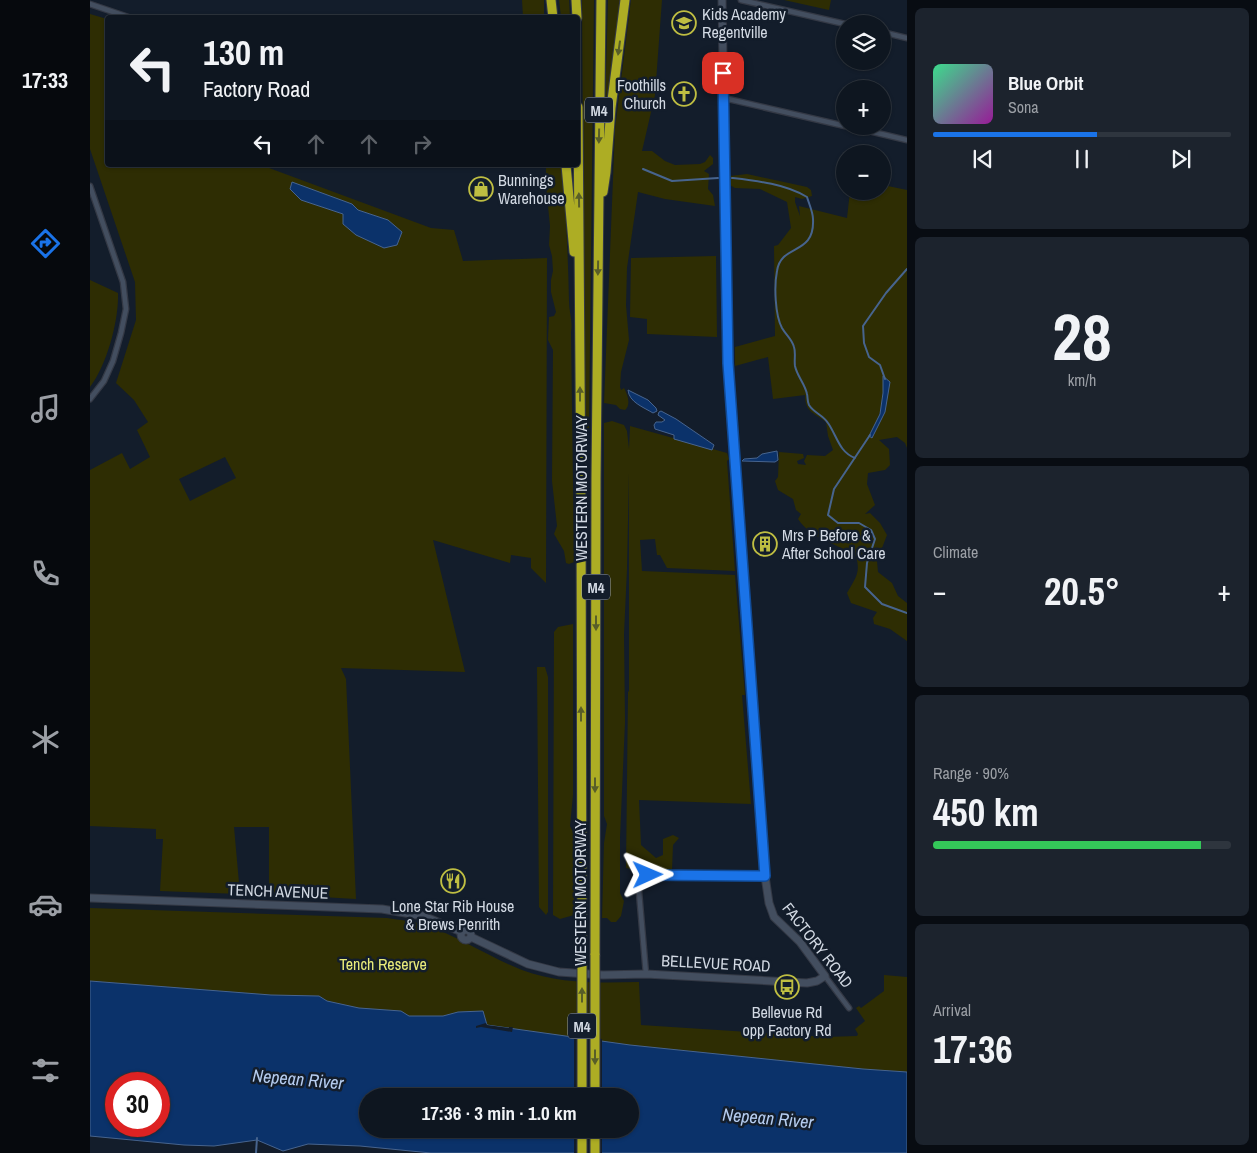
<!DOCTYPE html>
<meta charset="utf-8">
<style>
body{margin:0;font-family:"Archivo Narrow",sans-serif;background:#1c232d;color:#f1f3f6;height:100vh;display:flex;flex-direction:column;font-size:19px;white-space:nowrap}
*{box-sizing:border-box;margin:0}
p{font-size:16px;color:#9b9fa5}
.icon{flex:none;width:28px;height:28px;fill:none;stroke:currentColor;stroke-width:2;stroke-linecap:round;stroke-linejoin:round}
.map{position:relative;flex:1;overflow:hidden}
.details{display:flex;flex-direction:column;gap:8px;padding:8px;background:#080c12;width:350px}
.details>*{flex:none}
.top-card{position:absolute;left:15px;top:15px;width:475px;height:152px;border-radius:5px;box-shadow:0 1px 4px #0004,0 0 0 1px #2e353e;background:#0e1620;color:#f1f3f6;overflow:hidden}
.tools{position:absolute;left:746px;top:15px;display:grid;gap:10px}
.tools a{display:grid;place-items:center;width:55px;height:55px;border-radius:50%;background:#0e1620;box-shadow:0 1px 4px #0004,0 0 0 1px #2e353e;font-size:25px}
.speed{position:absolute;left:15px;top:1072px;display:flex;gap:10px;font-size:25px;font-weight:700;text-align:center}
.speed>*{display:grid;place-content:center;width:65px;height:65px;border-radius:50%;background:#0e1620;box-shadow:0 1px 4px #0004,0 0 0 1px #2e353e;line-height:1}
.speed .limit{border:8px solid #d22;background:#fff;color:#111}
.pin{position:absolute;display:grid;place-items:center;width:42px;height:42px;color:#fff;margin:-21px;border-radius:10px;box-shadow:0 2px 8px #0006}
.me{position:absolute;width:55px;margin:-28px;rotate:89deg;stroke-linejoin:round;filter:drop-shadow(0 0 4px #0008)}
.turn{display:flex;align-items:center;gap:18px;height:105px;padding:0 15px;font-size:22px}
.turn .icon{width:65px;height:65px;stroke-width:2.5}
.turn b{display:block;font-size:35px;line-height:42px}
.lanes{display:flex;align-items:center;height:48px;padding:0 15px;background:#0003;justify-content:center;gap:25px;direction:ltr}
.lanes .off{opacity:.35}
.big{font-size:38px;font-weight:700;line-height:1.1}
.details .widget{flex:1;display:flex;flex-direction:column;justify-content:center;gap:8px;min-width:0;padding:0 18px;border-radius:8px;background:#1c232d}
.details .dial{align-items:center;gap:0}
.dial b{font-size:65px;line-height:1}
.song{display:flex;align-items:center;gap:15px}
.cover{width:60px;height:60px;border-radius:8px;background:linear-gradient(135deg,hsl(150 70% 55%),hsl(300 70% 35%))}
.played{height:5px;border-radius:2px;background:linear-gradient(90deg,#1a73e8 55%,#2e353e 55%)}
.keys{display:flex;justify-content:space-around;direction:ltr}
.heat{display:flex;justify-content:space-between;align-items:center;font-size:28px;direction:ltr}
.charge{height:8px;border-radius:4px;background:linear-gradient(90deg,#34c759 90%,#2e353e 0)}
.trip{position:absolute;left:269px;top:1088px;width:280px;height:50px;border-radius:25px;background:#0e1620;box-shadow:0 1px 4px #0004,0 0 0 1px #2e353e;font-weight:700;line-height:50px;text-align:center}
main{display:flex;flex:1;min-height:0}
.menu{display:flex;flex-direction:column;width:90px;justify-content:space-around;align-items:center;background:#06090d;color:#9b9fa5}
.menu .icon{width:35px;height:35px}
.menu .on{color:#1a73e8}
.menu b{font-size:22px;color:#f1f3f6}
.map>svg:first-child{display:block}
.green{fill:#2e2d03;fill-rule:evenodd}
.water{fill:#0b326a;stroke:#47648e;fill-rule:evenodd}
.pier{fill:#131d2b}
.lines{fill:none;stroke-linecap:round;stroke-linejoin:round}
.stream{stroke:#47648e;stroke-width:2}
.street-casing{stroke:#343945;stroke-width:7}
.secondary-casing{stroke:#343945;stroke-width:9}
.highway-casing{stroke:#343945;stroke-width:11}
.street{stroke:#434e5f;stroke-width:4.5}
.secondary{stroke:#434e5f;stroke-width:7}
.highway{stroke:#adad24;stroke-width:9}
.highway-bridge-casing{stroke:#343945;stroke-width:11;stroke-linecap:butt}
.highway-bridge{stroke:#adad24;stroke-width:9}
.oneway{fill:#585e28}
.route-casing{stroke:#114b97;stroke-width:12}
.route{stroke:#1a73e8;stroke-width:9}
.labels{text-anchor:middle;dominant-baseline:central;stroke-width:5;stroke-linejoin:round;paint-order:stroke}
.shield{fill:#131d2b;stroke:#99a1ac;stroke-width:1}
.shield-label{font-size:15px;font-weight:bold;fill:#d2d9e3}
.poi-label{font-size:16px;fill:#d2d9e3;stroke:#131d2b;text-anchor:start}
.street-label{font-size:16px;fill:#d2d9e3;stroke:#131d2b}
.park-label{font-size:16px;fill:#e9eb7a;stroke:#131d2b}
.water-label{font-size:18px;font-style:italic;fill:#b6cdf0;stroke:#131d2b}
</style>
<main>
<nav class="menu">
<b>17:33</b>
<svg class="icon on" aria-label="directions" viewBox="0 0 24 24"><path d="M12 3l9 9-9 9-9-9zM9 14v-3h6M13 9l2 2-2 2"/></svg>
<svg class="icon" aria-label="music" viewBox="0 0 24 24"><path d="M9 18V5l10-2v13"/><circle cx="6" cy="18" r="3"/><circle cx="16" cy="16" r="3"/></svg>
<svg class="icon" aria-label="phone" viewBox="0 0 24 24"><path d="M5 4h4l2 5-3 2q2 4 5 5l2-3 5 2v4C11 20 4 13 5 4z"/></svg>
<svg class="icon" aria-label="climate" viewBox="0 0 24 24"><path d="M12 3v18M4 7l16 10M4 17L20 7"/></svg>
<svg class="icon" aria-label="car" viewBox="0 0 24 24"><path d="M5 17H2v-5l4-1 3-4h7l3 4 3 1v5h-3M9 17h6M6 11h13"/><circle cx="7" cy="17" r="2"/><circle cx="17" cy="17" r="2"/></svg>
<svg class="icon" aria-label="filters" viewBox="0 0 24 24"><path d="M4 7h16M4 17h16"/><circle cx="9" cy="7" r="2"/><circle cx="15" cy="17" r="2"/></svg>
</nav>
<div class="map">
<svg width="817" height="1153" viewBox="0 0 817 1153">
<rect width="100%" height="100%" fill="#131d2b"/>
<!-- green -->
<path class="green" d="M432 0H454V17H433Z
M469 0H479L480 17H471Z
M492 0H504L499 428 497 429V443H495Z
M518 0H533L517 109 515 108Z
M541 0H572L565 95 552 151H562L575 161 585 165 610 164 615 162 620 155 623 158V164L614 171 619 174 618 189 623 195 625 206 575 199 548 192 537 268 536 305 539 340 531 372 530 387 531 390 534 388C538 395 541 405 535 410L530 409 526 405 514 403 525 129Z
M694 0H741L739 10Z
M0 14 17 19 18 165H171L341 228 364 230 373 261 457 258 456 583 441 568V558L421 555 420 563 343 540 375 672 251 668 256 679 266 899 179 894V827H144L150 894 70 891 73 839H66V829L0 826V470L32 453 40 469 60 457 47 430 58 422 44 400 26 383 46 320 45 282 0 149ZM135 457 146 478 100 501 89 479Z
M456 165H472C476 211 478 256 479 301 479 312 483 321 481 332L484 562 479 564 476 563 474 551 464 534 467 526 462 481 463 350 458 340 459 317 464 316 466 312 461 292V280L463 271 462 256 459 245 460 226 456 186Z
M657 174 717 187 721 190 722 196 712 199 705 197V202L710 216 709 206 757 218 760 191H792L793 185 817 190V448L815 443 807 437 789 440 799 449 800 465 795 470 778 473 777 484 785 505 775 514 780 513 790 523 797 535 787 561 788 572 802 583 808 596 817 603V641L800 629 784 624 783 618 787 612 761 603 757 593C765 578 771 574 766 556 747 543 722 540 708 519L711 514 706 510 703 499 688 490 685 481 688 477 689 452 713 454 714 458 707 461 708 464 716 465 714 461 717 455 735 456 743 450 738 436 736 422C725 413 715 413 715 395L683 399 678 357 645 366V347L685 336 684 246 688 245 701 228 697 202 670 189 645 188 638 184 640 176ZM794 378 800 382 795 412 783 436 792 405Z
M626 256 627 337 557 334V319L540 317 541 258Z
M0 280 28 293C29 320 17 365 0 387Z
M522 421 534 425 537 431 539 449 540 426 637 453 639 459 637 461 645 571 577 568 570 555H567L565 539 550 540 552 571 645 575 655 695H652L661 804 549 800 551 845 566 858 573 855V839L583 835 589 838 583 845 582 870H546L536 868 538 692 539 691V473L537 569 534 634 535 722 530 838V893L534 901 531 916 526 922H521L517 918H512L514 843 517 824 514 816V423Z
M483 624V795L480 826 484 834V915L470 919 463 915 464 632 468 627Z
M447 667H455L458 677V912L456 915 449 907Z
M0 908 297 918C310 920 322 921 335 925 368 936 399 957 432 970 469 984 510 983 549 982L551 1025 736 1037 767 1036 768 1034 765 1029 775 1021 766 1008 769 1006 771 1008 794 991V975L817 977V1072L773 1069 540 1045 397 1025 393 1011 368 1012 353 1016H319L311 1011 269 1008 237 1001 229 996 181 995 0 981Z"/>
<!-- water -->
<path class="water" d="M202 182 262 204 268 210 298 220 312 232 307 245 294 248 266 235 253 224V214L211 200 200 189Z
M793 376 800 382 795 412 782 438 779 436 790 414 793 393Z
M538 390 558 400 566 408 567 411 563 413C553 407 539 402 538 390Z
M571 411 586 419 624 445 622 450 584 439V435L565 429 564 425 566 422H572L575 420 568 415 569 412Z
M687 451 688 460 685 462 652 461 654 459 667 458 672 454Z
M0 981 181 995 229 996 237 1001 269 1008 311 1011 319 1016H353L368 1012 393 1011 397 1025 540 1045 773 1069 817 1072V1153H341L270 1146 218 1144 193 1151 167 1140 124 1146 94 1145 0 1136ZM26 1084H69V1126H26ZM278 1096H540V1129H278Z"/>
<!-- pier -->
<path class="pier" d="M396 1023 397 1025 419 1028V1027H423L422 1032 391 1027 386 1028V1026Z
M484 1035 512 1039V1096H484Z
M484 1129H512V1153H484Z"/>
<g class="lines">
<!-- stream -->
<path class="stream" d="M553 169 582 181 628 178
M642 178C668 181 695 184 717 197 719 204 723 212 723 219 725 256 691 243 687 271 684 286 685 315 692 328 696 335 702 339 704 347 706 353 704 360 705 366 707 376 715 384 717 394 718 398 717 401 719 405 724 413 733 415 738 423 747 436 749 452 765 458
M795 379 790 365 779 357 774 343 773 326 796 293 817 269
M780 435 744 489 738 515 748 523H769L781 530 785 539 777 563 775 587 792 604 817 613
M166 1153 167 1138"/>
<!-- street casing -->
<g class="street-casing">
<path id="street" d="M651 0 755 24
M0 4 41 18
M792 32 817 38
M634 98 755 126
M758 126 817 140
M0 186 33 282 36 309 31 333 23 361 14 381 0 399
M556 974 549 892C549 881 551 876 562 874L675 876
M735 976 759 1008"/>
</g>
<!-- secondary casing -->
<g class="secondary-casing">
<path id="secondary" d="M0 898 292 909 333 916 372 932
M371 935a5 5 0 1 1 10 0a5 5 0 1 1-10 0Z
M381 937 438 964 469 972 513 975 556 974 717 983 727 981 735 976 710 942 684 917 679 903 675 876 638 363 632 0"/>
</g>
<!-- highway casing -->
<g class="highway-casing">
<path id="highway" d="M461 0 463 18
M486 0 487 18
M488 107 491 505 492 955
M476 165 484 252
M513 192 516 172 521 108 535 0
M505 955 506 478 511 0
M492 1129V1153
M505 1129V1153"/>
</g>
<!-- street -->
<use href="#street" class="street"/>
<!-- secondary -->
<use href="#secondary" class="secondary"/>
<!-- highway -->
<use href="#highway" class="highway"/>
<!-- highway-bridge casing -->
<g class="highway-bridge-casing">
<path id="highway-bridge" d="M492 955V1096
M505 955V1096"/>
</g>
<!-- highway-bridge -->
<use href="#highway-bridge" class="highway-bridge"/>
</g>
<!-- one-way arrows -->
<defs><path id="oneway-solid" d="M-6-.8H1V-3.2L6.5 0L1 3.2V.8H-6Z" transform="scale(1.25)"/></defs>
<g class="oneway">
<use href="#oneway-solid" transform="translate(529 48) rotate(98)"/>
<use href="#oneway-solid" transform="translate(509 136) rotate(91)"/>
<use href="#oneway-solid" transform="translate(489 200) rotate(-91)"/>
<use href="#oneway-solid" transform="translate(508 268) rotate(91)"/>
<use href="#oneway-solid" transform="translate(490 394) rotate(-90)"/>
<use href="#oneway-solid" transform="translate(506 623) rotate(90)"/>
<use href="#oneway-solid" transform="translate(491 714) rotate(-90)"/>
<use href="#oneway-solid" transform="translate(505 785) rotate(90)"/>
<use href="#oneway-solid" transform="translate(492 995) rotate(-90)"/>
<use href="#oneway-solid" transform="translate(505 1057) rotate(90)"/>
</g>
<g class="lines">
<!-- route casing -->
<g class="route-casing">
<path id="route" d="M558 875 675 876 638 363 633 73"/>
</g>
<!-- route -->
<use href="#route" class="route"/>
</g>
<!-- icons -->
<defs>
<g id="school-ring" transform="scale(1.25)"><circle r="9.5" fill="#131d2b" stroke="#bfbe42" stroke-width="1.5"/><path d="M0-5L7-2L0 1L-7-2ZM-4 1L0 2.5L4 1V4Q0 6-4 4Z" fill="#bfbe42"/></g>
<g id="church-ring" transform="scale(1.25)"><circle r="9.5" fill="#131d2b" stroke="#bfbe42" stroke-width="1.5"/><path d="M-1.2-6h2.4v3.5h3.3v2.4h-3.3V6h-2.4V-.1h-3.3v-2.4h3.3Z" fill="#bfbe42"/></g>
<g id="shop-ring" transform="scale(1.25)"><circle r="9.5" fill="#131d2b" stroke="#bfbe42" stroke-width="1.5"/><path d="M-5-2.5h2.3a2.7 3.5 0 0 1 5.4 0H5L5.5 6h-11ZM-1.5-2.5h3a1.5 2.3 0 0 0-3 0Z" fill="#bfbe42"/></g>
<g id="building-ring" transform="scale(1.25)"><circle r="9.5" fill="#131d2b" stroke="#bfbe42" stroke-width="1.5"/><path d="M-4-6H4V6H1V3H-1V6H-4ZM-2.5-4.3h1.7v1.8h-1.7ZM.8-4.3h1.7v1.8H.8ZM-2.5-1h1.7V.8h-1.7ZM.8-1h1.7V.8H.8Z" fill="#bfbe42"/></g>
<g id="restaurant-ring" transform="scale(1.25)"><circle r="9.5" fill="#131d2b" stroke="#bfbe42" stroke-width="1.5"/><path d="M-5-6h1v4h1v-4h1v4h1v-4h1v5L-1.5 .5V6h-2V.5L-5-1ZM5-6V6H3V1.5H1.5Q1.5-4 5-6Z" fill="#bfbe42"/></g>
<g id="bus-ring" transform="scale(1.25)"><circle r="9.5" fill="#131d2b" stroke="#bfbe42" stroke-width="1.5"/><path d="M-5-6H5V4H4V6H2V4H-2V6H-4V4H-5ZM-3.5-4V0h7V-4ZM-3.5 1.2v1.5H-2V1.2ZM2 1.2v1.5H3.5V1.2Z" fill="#bfbe42"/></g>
</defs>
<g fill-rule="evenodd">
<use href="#school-ring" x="594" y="23"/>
<use href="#church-ring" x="594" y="94"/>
<use href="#shop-ring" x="391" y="189"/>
<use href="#building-ring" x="675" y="544"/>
<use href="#restaurant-ring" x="363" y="881"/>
<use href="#bus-ring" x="697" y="987"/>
</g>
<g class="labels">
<!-- shield labels -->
<g class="shield">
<rect x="495" y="97.5" width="28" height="25" rx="4"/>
<rect x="492" y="574.5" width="28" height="25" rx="4"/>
<rect x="478" y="1013.5" width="28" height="25" rx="4"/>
</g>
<g class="shield-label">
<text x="509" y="110">M4</text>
<text x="506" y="587">M4</text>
<text x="492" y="1026">M4</text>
</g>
<!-- poi labels -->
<g class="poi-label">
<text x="612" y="14">Kids Academy<tspan x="612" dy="18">Regentville</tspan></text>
<text x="576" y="85" text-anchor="end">Foothills<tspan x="576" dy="18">Church</tspan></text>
<text x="408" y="180">Bunnings<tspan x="408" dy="18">Warehouse</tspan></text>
<text x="692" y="535">Mrs P Before &amp;<tspan x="692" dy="18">After School Care</tspan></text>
<text x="363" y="906" text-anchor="middle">Lone Star Rib House<tspan x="363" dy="18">&amp; Brews Penrith</tspan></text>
<text x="697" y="1012" text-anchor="middle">Bellevue Rd<tspan x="697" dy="18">opp Factory Rd</tspan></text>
</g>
<!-- street labels -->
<g class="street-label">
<text transform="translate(491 488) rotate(-90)">WESTERN MOTORWAY</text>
<text transform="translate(188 891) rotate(2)">TENCH AVENUE</text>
<text transform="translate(490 893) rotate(-90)">WESTERN MOTORWAY</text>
<text transform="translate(728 945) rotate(52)">FACTORY ROAD</text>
<text transform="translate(626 963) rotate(3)">BELLEVUE ROAD</text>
</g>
<!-- park labels -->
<g class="park-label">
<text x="293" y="964">Tench Reserve</text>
</g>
<!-- water labels -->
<g class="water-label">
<text transform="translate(208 1079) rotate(5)">Nepean River</text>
<text transform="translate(678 1118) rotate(5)">Nepean River</text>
</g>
</g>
</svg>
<div class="tools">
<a><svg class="icon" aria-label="layers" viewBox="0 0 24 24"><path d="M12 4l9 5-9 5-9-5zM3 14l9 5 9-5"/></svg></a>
<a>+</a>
<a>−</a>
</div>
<div class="speed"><div class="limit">30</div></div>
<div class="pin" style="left:633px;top:73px;background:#d93025"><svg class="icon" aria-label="arrive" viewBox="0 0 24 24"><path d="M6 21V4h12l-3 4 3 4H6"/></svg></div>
<svg class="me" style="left:558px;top:875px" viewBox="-20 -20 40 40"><path d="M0-17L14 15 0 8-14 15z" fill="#1a73e8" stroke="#fff" stroke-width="4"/></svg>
<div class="trip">17:36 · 3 min · 1.0 km</div>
<div class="top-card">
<div class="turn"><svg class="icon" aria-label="left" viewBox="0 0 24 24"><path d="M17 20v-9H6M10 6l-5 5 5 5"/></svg><div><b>130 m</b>Factory Road</div></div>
<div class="lanes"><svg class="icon" aria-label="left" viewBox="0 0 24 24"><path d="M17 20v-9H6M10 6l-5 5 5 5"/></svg><svg class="icon off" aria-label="ahead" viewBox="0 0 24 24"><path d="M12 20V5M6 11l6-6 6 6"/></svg><svg class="icon off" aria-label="ahead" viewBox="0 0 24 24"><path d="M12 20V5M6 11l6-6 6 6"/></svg><svg class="icon off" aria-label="right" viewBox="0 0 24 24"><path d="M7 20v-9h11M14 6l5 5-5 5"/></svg></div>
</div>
</div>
<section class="details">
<div class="widget">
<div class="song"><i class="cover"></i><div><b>Blue Orbit</b><p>Sona</p></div></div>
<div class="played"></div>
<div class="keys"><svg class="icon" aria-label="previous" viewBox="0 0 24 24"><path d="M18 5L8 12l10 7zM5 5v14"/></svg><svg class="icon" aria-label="pause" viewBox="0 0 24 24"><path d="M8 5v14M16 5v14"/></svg><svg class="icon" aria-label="next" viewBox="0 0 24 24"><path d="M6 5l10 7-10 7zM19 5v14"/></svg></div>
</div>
<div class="widget dial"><b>28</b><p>km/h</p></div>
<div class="widget"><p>Climate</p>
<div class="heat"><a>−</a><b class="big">20.5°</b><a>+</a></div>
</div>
<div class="widget"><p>Range · 90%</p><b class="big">450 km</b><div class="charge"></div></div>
<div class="widget"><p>Arrival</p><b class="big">17:36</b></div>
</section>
</main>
